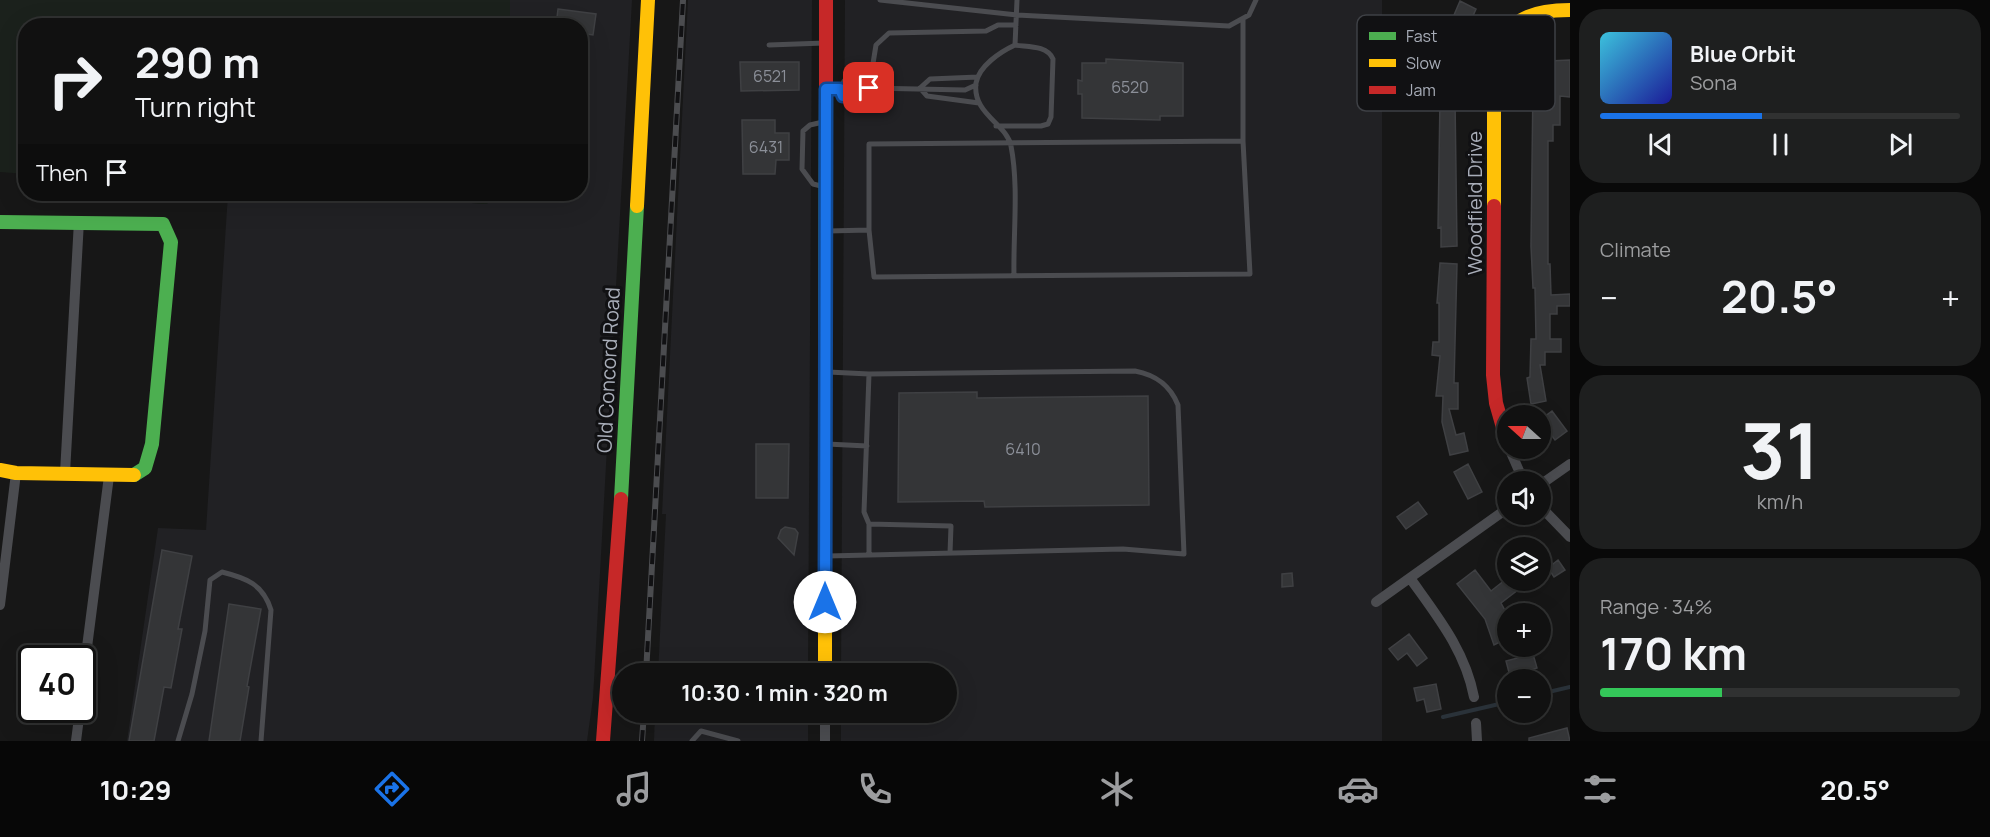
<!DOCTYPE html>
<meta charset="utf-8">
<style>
body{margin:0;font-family:Manrope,sans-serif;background:#1e1f1f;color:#f1f3f6;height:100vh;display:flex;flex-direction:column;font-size:22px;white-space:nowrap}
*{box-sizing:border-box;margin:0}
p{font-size:20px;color:#9c9d9f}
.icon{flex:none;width:33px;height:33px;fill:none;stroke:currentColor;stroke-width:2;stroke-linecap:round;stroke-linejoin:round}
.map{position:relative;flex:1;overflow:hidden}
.details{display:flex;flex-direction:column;gap:9px;padding:9px;background:#090909;width:420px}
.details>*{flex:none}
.banner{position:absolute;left:18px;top:18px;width:570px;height:183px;border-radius:24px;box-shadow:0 6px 24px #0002,0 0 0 2px #303131;background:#111;color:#f1f3f6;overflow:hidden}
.needle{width:39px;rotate:291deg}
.fabs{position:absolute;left:1497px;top:405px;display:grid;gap:12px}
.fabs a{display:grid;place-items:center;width:54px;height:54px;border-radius:50%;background:#111;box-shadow:0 6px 24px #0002,0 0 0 2px #303131;font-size:30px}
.speed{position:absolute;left:18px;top:645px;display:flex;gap:12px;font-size:30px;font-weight:700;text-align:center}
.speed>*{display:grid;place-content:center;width:78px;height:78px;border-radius:50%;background:#111;box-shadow:0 6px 24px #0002,0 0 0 2px #303131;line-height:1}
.speed .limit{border:3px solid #111;border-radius:9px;background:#fff;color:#111}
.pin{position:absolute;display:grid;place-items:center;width:51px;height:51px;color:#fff;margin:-26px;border-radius:12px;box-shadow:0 3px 9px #0006}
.me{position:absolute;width:66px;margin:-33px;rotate:0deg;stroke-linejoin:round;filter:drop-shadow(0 0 4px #0008)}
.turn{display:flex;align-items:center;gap:21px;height:126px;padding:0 18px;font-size:27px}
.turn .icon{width:78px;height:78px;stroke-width:2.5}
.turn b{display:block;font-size:42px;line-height:51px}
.then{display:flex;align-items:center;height:57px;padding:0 18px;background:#0003;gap:12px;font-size:22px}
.big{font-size:45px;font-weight:700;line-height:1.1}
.details .tile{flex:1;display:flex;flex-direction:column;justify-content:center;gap:9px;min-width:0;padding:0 21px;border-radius:24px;background:#1e1f1f}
.details .dial{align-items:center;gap:0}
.dial b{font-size:78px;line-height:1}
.song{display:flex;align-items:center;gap:18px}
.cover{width:72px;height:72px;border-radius:9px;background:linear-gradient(135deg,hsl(190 70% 55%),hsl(240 70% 35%))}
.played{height:6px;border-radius:3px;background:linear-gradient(90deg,#1a73e8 45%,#303131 45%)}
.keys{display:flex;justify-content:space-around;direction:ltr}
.heat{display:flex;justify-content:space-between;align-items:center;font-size:33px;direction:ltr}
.charge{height:9px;border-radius:4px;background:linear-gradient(90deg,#34c759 34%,#303131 0)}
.trip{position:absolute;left:612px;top:663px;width:345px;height:60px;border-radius:30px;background:#111;box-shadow:0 6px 24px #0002,0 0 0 2px #303131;font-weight:700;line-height:60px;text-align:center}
.tab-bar{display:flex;height:96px;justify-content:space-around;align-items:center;background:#070707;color:#9c9d9f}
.tab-bar .icon{width:42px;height:42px}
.tab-bar .active{color:#1a73e8}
.tab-bar b{font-size:27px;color:#f1f3f6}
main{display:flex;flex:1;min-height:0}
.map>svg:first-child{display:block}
.built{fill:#212124}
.green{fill:#1b211c}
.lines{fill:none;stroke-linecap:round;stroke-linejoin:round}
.stream{stroke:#2a3239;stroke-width:4}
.building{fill:#343537;stroke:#3f4043;stroke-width:1.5}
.lane{stroke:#4b4c50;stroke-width:5}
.street{stroke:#4b4c50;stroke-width:10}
.fast{stroke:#4caf50;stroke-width:14}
.slow{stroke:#ffc107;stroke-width:14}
.jam{stroke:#c62828;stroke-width:14}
.rail-casing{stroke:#4b4c4f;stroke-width:6}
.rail{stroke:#111113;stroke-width:4;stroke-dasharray:11;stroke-linecap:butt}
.route-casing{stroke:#114b97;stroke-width:15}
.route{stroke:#1a73e8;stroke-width:10}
.labels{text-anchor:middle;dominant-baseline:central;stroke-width:6;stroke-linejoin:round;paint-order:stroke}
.number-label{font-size:16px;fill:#8b8f98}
.street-label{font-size:20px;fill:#a8adb8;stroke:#111113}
.key{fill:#111113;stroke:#3e4045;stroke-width:1.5}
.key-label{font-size:16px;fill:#a8adb8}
</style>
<main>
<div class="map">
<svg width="1570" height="741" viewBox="0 0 1570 741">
<rect width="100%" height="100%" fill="#171717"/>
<!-- built -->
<path class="built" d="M510 0H632L593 698 587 741H127L158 528 206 530 228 194H335L487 204 489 194H580V26L510 25Z
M688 0H812L808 673 658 674 666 514H662Z
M845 0H1382V741H841V713L946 712V674L841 673Z
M655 713H808V741H654Z"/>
<!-- green -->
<path class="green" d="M0 0H510V25L26 26 25 174 0 172Z
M335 194H489L487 204Z"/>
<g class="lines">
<!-- stream -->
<path class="stream" d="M1540 694 1570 687
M1443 717 1508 702"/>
</g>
<!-- building -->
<path class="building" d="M1460 1 1476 9 1467 29 1451 22Z
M558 9 596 14 593 35 580 33V26H556Z
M1531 54H1549V61L1570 60V97L1560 96V125H1553V141H1548V264H1550L1551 295 1570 294V306H1557V314H1550V339H1561V352H1545V365H1540L1546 401 1531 404 1527 378 1530 377 1531 339H1536L1535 288H1533L1531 246 1533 84H1530Z
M1106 59 1183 63V116H1160V120L1082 118V94H1078V80L1082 81V63H1106Z
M740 62H799V90L741 91Z
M1440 99H1455L1457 246 1441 247V227L1438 228Z
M742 120H775V133H789V160H776L775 174H743Z
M1440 263 1457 264 1454 383H1458V409H1449L1456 435 1464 433 1468 451 1450 455 1442 422 1443 396H1436L1440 356 1432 355 1433 342H1439V303H1437Z
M977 392V398L1148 396 1149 505 985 507 984 501 898 502 899 393Z
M1552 411 1567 431 1555 440 1540 420Z
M756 444H789L788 498H756Z
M1468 464 1482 492 1468 499 1454 472Z
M1418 502 1427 514 1406 529 1397 517Z
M785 527 795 529 798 533 794 555 778 538 781 530Z
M162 550 192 556 178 629H182L171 688 164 687 154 741H129Z
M1558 560 1565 570 1554 577 1548 568Z
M1475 570 1491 591 1505 580H1531L1501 603 1508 616V638L1494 645 1485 619 1457 584Z
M1292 573 1293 586 1282 587V574Z
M229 604 261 609 247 686 249 687 240 741H209Z
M1409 634 1427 658 1417 666 1407 653 1398 660 1389 649Z
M1533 654 1537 668 1530 670 1533 680H1511L1506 661Z
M1436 684 1441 709 1427 712 1424 699 1417 701 1414 688Z
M1567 728 1570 741H1529V738Z"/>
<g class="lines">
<!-- lane -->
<path class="lane" d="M880 0 1017 15 1229 26 1249 15 1256 0
M1243 20V141
M769 45 824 43
M869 88 876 45 889 33 986 31 998 25H1016
M920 88 927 96 979 103
M920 88 930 79 978 77
M828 89H840L844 96H859L864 88
M840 89 844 81 859 82 864 88H869L965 90 976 85
M823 122 810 125 803 131 802 169 813 184 825 187
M996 126H1041L1048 124 1051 117 1053 59C1047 45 1027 47 1015 45
M828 231 869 230V144L1243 141 1250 274 874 277 869 230
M1014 276C1013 234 1019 187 1011 146 1007 124 972 114 976 83 979 66 1000 52 1015 45L1017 0
M828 372 869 374
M827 444 867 446
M869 555V524
M827 556 1123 549 1184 554 1178 405C1170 385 1156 375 1135 371L869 374 864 512 869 524 951 526 950 553
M178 741 192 694 205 631 210 580 222 572C246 578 263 584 271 610L261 741
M692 741 701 731 738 741"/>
<!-- street -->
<path class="street" d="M1509 448 1524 482
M65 473 79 221
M1540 485 1570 464
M1540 506 1570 537
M1410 578C1437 616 1465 650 1474 697
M1376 602 1508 508
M0 605 16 473
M82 686 109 476
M825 712V741
M1476 723 1477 741
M76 741 80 710"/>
<!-- fast -->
<path class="fast" d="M0 222 163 224 171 242 152 444 145 468 134 475
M825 346 826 96
M621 499 637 206"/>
<!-- slow -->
<path class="slow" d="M637 206 648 0
M1494 206V60C1507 20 1529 10 1570 10
M0 470 16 473 134 475
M825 674V346"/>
<!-- jam -->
<path class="jam" d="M826 96V0
M1494 206 1493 375 1496 403 1508 445
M603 741 621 499"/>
<!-- rail casing -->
<g class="rail-casing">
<path id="rail" d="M646 674 683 0
M642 741 644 712"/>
</g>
<!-- rail -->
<use href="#rail" class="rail"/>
</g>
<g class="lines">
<!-- route casing -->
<g class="route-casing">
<path id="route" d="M825 602 826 89H840L843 96H858L864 88H869"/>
</g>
<!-- route -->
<use href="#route" class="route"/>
</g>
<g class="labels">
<!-- number labels -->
<g class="number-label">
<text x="770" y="76">6521</text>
<text x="1130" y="87">6520</text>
<text x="766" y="147">6431</text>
<text x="1023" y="449">6410</text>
</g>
<!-- street labels -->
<g class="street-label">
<text transform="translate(1474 203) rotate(-90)">Woodfield Drive</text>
<text transform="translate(608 370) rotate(-87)">Old Concord Road</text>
</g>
</g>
<!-- legend -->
<rect x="1357" y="15" width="198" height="96" rx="9" class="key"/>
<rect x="1369" y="32" width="27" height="8" fill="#4caf50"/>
<rect x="1369" y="59" width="27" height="8" fill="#ffc107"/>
<rect x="1369" y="86" width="27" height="8" fill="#c62828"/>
<g class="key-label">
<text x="1406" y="42">Fast</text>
<text x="1406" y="69">Slow</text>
<text x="1406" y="96">Jam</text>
</g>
</svg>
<div class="fabs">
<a><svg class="needle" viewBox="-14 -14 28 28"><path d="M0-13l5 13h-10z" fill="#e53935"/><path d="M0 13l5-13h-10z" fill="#9c9d9f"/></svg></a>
<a><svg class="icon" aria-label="sound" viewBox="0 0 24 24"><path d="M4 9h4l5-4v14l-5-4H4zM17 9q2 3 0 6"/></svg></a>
<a><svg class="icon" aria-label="layers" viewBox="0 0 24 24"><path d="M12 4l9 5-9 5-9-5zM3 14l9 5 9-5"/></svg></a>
<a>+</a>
<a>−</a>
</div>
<div class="speed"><div class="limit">40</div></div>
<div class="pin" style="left:869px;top:88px;background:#d93025"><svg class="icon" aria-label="arrive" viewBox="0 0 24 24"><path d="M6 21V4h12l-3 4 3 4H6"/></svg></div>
<svg class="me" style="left:825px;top:602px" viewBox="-20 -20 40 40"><circle r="19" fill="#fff"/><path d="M0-13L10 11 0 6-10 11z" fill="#1a73e8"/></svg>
<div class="trip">10:30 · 1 min · 320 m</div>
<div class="banner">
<div class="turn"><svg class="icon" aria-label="right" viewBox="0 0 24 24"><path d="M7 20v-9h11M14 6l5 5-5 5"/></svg><div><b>290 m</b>Turn right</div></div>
<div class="then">Then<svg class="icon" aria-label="arrive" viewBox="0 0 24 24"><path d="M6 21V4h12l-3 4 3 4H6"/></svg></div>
</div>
</div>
<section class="details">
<div class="tile">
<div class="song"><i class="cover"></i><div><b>Blue Orbit</b><p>Sona</p></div></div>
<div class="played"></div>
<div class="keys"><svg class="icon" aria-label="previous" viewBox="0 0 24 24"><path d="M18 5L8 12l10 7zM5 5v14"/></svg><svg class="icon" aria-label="pause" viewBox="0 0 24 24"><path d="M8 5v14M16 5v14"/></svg><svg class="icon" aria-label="next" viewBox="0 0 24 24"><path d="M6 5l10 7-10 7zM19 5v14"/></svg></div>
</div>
<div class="tile"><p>Climate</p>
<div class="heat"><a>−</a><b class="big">20.5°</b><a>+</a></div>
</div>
<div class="tile dial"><b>31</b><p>km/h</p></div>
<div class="tile"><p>Range · 34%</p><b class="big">170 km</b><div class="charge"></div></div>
</section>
</main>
<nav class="tab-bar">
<b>10:29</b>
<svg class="icon active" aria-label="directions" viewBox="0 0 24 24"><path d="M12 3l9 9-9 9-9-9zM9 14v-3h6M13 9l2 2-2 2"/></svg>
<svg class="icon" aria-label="music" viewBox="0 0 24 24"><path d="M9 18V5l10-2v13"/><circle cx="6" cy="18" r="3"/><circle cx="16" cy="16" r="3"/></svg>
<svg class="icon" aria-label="phone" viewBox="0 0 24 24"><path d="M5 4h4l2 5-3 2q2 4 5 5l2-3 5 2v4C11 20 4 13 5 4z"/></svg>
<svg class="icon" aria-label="climate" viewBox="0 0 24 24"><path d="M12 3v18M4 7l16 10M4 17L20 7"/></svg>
<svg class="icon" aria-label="car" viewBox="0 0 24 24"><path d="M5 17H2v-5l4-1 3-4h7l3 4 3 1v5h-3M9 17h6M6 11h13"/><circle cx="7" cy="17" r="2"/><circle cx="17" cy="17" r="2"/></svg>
<svg class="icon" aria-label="filters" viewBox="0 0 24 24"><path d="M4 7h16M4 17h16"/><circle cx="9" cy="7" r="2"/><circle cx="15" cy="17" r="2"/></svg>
<b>20.5°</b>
</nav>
